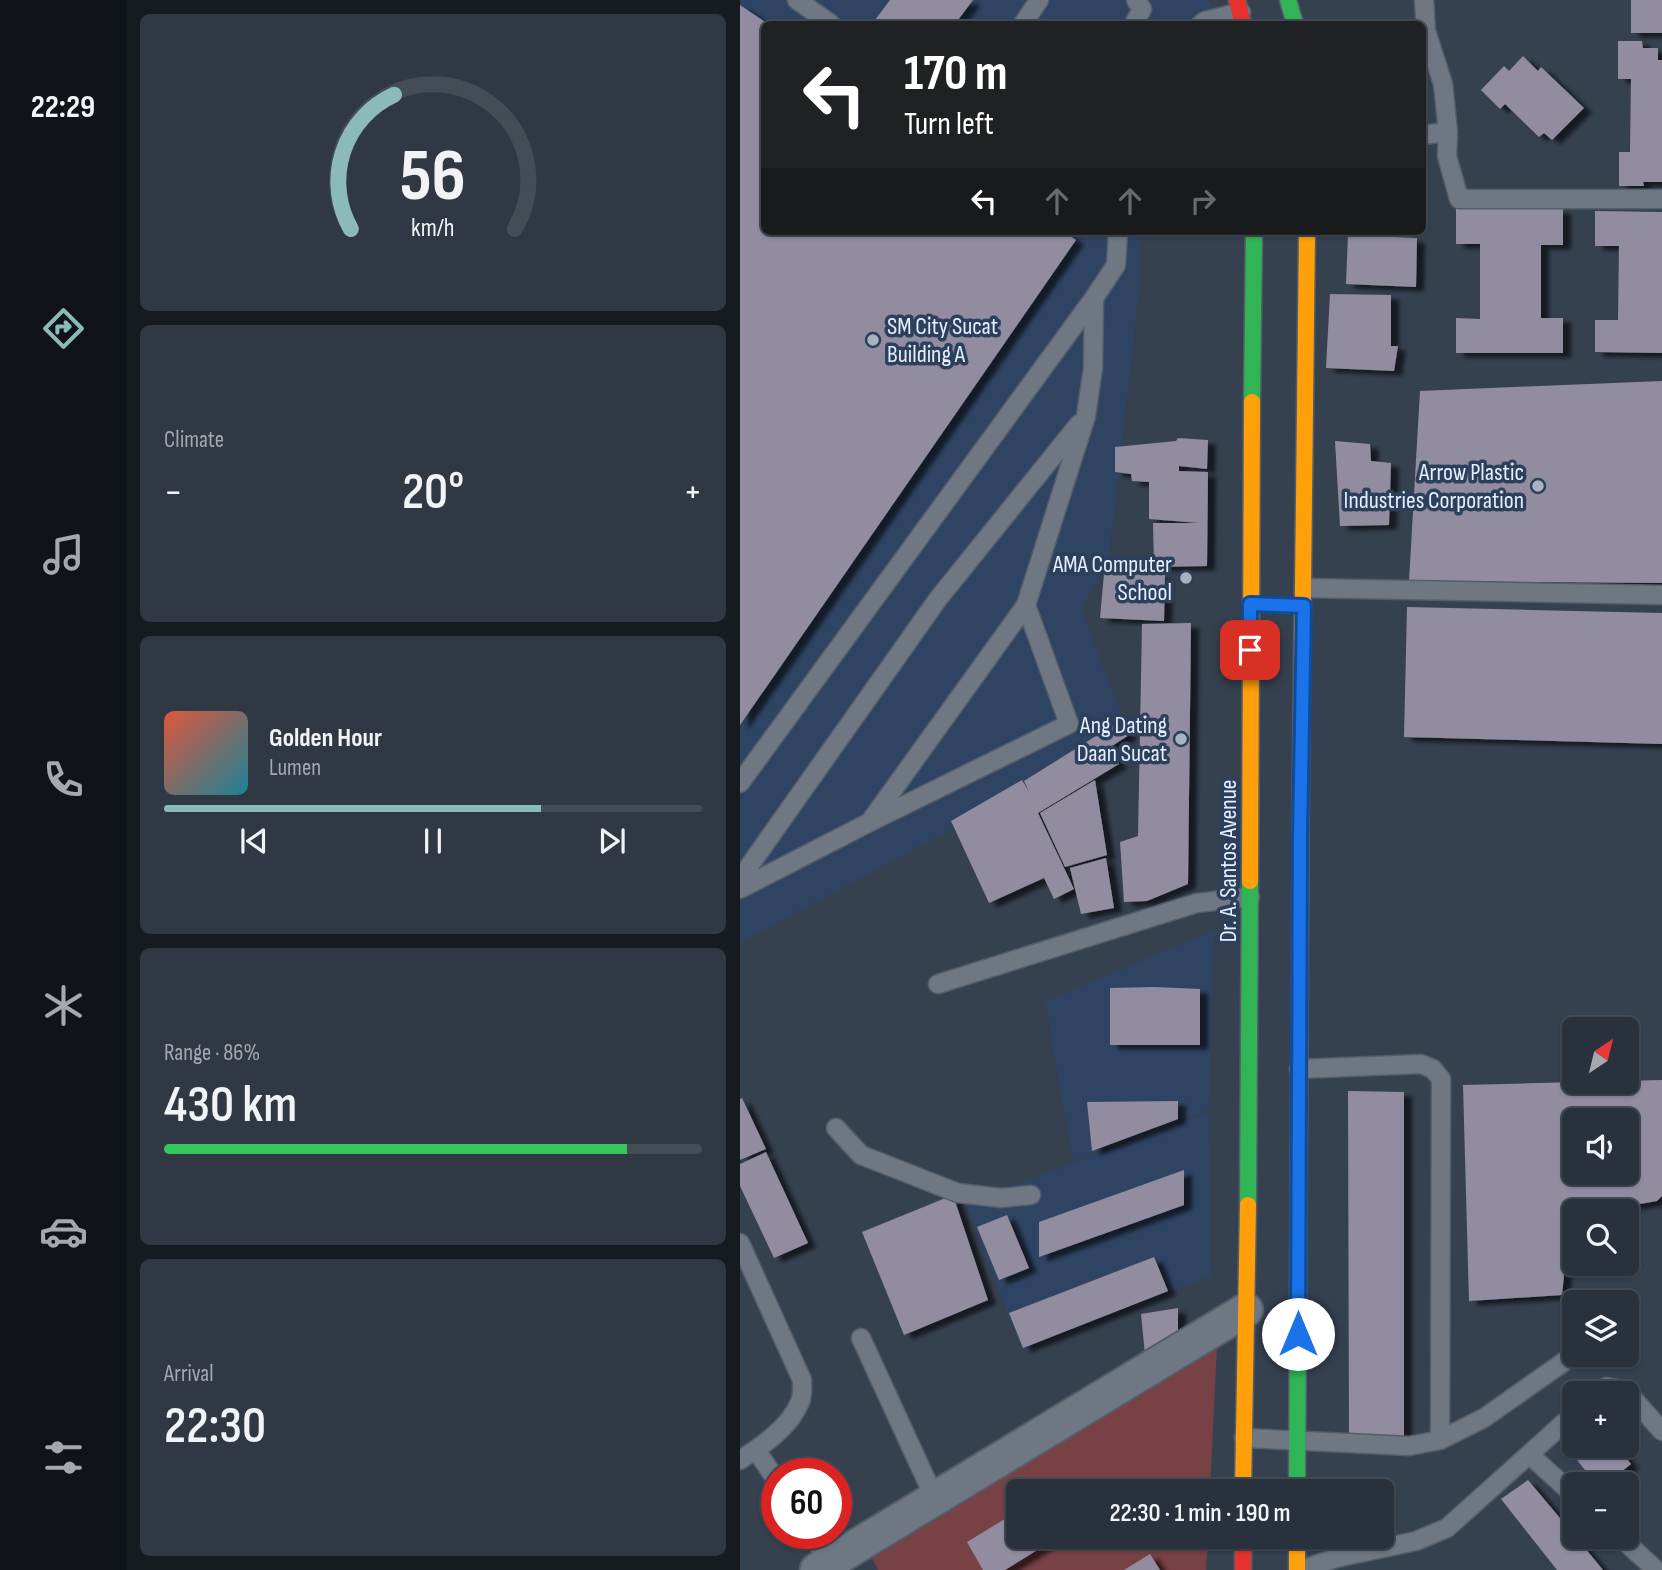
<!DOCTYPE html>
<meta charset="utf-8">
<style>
body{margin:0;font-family:"Sofia Sans Condensed",sans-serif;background:#303943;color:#f1f3f6;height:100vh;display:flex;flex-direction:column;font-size:26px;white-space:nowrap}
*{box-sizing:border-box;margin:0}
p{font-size:23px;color:#a5a9af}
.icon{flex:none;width:38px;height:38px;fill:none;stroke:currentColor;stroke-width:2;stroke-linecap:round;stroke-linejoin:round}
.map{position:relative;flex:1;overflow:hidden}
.details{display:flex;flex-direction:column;gap:14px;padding:14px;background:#161b21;width:614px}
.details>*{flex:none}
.banner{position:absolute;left:21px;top:21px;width:665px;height:214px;border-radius:10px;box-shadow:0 2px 5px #0004,0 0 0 2px #444c56;background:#202124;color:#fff;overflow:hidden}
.needle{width:46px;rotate:35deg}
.controls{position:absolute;left:822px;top:1017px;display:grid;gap:14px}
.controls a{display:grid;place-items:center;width:77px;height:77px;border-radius:10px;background:#28313c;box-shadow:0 2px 5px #0004,0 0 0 2px #444c56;font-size:35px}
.speed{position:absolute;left:21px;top:1458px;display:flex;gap:14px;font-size:35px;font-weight:700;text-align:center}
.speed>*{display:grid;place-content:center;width:91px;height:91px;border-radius:50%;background:#28313c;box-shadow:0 2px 5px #0004,0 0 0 2px #444c56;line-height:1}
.speed .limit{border:10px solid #d22;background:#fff;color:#111}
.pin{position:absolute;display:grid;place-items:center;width:60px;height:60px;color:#fff;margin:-30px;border-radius:14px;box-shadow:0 4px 10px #0006}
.me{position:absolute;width:77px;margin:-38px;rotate:0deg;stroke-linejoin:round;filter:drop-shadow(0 0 5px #0008)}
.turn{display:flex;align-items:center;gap:24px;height:147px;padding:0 28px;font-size:32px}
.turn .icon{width:91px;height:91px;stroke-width:2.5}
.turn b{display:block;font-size:49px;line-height:60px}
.lanes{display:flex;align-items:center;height:66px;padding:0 28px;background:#0003;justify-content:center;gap:35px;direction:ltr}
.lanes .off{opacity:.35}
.big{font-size:52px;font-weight:600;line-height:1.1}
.details .tile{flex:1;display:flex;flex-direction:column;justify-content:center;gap:10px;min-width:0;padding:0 24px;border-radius:10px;background:#303943}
.details .dial{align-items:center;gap:0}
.dial svg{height:182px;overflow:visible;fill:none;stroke:#444c56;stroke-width:7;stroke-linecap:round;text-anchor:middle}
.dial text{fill:#f1f3f6;stroke:none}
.song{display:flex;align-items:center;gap:21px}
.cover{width:84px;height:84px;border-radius:10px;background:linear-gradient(135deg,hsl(10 70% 55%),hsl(190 70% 35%))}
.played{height:7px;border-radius:4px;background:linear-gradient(90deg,#8bbbb9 70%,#444c56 70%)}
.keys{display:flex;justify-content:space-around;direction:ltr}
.heat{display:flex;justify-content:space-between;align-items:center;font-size:38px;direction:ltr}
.charge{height:10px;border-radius:5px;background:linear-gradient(90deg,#34c759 86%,#444c56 0)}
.trip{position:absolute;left:266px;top:1479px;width:388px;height:70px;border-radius:10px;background:#28313c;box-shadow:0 2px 5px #0004,0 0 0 2px #444c56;font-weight:600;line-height:70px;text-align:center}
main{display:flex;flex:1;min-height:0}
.tab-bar{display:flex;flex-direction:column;width:126px;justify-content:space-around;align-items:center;background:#101418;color:#a5a9af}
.tab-bar .icon{width:49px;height:49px}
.tab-bar .on{color:#8bbbb9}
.tab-bar b{font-size:32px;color:#f1f3f6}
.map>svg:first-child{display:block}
.built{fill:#2f4463}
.green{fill:#774146}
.building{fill:#928ca1;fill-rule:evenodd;filter:url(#shadow)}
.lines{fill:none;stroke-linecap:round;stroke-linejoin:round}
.lane-casing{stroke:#545d6a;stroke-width:21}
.street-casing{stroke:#545d6a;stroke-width:37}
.fast-casing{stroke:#545d6a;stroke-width:19}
.slow-casing{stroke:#545d6a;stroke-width:19}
.jam-casing{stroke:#545d6a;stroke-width:19}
.lane{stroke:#6f7783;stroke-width:18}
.street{stroke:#6f7783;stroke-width:33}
.fast{stroke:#30b455;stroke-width:16}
.slow{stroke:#ff9f0a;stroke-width:16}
.jam{stroke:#e5322d;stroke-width:16}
.route-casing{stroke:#114b97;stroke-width:18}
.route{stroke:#1a73e8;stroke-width:12}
.poi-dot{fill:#a8b2c0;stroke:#2c3f5b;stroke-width:2.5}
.labels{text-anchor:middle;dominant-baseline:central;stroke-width:7;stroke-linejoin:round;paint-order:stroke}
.poi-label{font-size:24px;fill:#e6effd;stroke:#2c3f5b;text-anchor:end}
.street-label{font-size:24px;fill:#e6effd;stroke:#2c3f5b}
</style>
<main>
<nav class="tab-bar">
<b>22:29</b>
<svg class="icon on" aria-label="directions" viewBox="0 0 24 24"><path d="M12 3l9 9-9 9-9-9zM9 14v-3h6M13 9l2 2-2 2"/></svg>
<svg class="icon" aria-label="music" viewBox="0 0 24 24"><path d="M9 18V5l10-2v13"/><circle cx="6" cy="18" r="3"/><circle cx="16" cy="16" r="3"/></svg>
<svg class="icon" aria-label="phone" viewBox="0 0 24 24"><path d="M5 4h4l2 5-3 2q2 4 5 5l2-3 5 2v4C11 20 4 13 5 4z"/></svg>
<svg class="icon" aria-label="climate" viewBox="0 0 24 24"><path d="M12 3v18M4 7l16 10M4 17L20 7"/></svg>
<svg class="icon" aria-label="car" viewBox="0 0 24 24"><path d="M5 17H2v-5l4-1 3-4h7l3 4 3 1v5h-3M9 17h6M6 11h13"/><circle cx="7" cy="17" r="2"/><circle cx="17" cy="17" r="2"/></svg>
<svg class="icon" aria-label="filters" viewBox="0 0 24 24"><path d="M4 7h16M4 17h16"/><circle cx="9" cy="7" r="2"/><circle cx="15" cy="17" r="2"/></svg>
</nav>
<section class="details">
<div class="tile dial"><svg viewBox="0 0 100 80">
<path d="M14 69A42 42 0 1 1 86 69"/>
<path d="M14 69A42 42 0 0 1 33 10" stroke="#8bbbb9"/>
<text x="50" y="56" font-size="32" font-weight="700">56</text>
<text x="50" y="72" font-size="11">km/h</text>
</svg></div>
<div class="tile"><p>Climate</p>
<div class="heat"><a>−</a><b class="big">20°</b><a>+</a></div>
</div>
<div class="tile">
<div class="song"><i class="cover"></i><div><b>Golden Hour</b><p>Lumen</p></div></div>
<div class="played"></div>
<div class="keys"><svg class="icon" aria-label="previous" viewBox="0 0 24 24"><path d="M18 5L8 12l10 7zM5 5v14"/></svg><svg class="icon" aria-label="pause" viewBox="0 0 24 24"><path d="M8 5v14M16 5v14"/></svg><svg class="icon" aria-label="next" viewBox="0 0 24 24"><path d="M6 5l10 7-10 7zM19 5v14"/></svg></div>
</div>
<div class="tile"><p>Range · 86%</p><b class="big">430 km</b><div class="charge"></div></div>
<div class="tile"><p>Arrival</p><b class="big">22:30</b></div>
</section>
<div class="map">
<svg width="922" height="1570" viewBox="0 0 922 1570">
<defs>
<filter id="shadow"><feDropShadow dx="8" dy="4.5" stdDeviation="2" flood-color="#0009"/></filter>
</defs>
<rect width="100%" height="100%" fill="#364150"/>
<!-- built -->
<path class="built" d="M0 0H469L478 24H24V231H400L399 292 369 557 342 610 389 734 0 943Z
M474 930 469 1109 333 1161 305 1002Z
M469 1112 471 1276 282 1350 226 1203Z"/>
<!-- green -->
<path class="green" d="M477 1345 470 1491H278V1536L468 1537 466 1570H138L131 1556Z"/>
<!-- building -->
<path class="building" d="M150 0H233L215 24H132Z
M891 0H922V33H891Z
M0 5 28 24H24V231H323L336 240 0 725Z
M878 41H902L903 48H918V60H922V182H903L904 186H879V152H890L891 79H878Z
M783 56 798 71 801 67 844 108 812 140 804 133 799 137 765 104 760 109 741 90 764 66 769 71Z
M716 209H823V245H801V318H823V353H716V318L740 319V244H716Z
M855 211 922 212V353L855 352V320H878L879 246H855Z
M608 235 677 238 676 287 606 284Z
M590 294 651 295V346H658L654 371 586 368Z
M922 381V583L669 581 680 391Z
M438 438 468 440 467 469 439 466V471L468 472 467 566 414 567 413 523H459L409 519V482L392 481 391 474 375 472V447L436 441Z
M595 441 630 444 631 461 651 463 649 525 600 526Z
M364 574 425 575 424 621 360 618Z
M667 607 922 613V744L664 737Z
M451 623 448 884 407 901 384 902 380 842 398 836 402 624Z
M380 721 389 735 369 748 379 764 298 813 334 889 314 899 304 878 249 903 211 821 282 780 289 792 284 781Z
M355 780 367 855 325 867 300 813Z
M366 858 374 908 341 914 330 868Z
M415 987 460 989V1045H370V988Z
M922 1080V1196L917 1201 860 1211H835V1215L830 1216 822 1295 729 1301 723 1085ZM835 1120H887V1172H835Z
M608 1091 664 1092V1437L609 1436Z
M2 1098 26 1149 0 1160V1099Z
M438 1101V1119L352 1151 347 1102Z
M26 1152 68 1243 34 1258 0 1186V1164Z
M444 1170V1205L299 1257V1222Z
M213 1195 248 1300 164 1335 122 1232Z
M267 1215 289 1268 259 1280 237 1227Z
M414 1257 428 1291 283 1348 269 1313Z
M438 1308V1343L405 1355 401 1314Z
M835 1439V1446H876L891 1464 866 1484H856L826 1446Z
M788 1480 835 1536 863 1570H817L761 1499Z
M278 1511V1536H320L265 1570H243L227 1542Z
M410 1554 420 1570H384Z"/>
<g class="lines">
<!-- lane casing -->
<g class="lane-casing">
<path id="lane" d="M57 0 91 24
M684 0 686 31 703 84 708 132 707 156 719 199H922
M283 24 299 0
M394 24 402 9 396 0
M461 24 465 21 501 12
M682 135 708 132
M564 588 922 595
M0 783 354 298 376 265 378 231
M132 819 286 605
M0 879 198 599 339 424
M0 889 130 822 329 724 286 605 346 416 353 368 354 298
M198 984 457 903 510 897
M559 1069 681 1064 693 1069 701 1079 700 1440
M96 1128 121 1155 218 1193 261 1198 291 1195
M0 1243 62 1380C62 1387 63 1395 60 1402 50 1427 22 1446 0 1460
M121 1338 195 1499
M856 1393 867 1387 886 1391 922 1431
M504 1438 669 1446 700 1440 744 1418 835 1354
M16 1450 37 1481
M790 1455 835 1496
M72 1533 88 1563
M879 1536 916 1570
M561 1570 596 1558 676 1541 707 1528 835 1413"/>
</g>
<!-- street casing -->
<g class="street-casing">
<path id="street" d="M77 1570 506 1310"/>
</g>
<!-- fast casing -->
<g class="fast-casing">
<path id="fast" d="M548 0 555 24
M512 402 514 231
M508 1205 510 881
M557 1491 561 764"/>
</g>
<!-- slow casing -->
<g class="slow-casing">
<path id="slow" d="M561 764 567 231
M510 881 512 402
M503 1491 508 1205
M557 1536V1570"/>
</g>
<!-- jam casing -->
<g class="jam-casing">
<path id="jam" d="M497 0 503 24
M503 1536V1570"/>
</g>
<!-- lane -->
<use href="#lane" class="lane"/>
<!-- street -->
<use href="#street" class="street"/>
<!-- fast -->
<use href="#fast" class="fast"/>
<!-- slow -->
<use href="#slow" class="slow"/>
<!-- jam -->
<use href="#jam" class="jam"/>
</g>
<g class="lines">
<!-- route casing -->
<g class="route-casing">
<path id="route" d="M510 650V604L564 606 560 838 558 1334"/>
</g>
<!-- route -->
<use href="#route" class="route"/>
</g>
<!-- markers -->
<g class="poi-dot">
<circle cx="133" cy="340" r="7"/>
<circle cx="798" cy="486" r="7"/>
<circle cx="446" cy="578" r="7"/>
<circle cx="441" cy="739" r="7"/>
</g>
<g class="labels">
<!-- poi labels -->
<g class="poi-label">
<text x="147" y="326" text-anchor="start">SM City Sucat<tspan x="147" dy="28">Building A</tspan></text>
<text x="784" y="472">Arrow Plastic<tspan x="784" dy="28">Industries Corporation</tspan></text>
<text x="432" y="564">AMA Computer<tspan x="432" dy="28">School</tspan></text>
<text x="427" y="725">Ang Dating<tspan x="427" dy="28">Daan Sucat</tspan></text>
</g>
<!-- street labels -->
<g class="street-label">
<text transform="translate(488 861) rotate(-90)">Dr. A. Santos Avenue</text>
</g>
</g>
</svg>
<div class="controls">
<a><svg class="needle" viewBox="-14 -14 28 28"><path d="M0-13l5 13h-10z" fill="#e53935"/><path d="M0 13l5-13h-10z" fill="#a5a9af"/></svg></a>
<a><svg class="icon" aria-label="sound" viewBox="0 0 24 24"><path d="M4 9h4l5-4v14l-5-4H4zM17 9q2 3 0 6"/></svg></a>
<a><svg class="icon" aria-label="search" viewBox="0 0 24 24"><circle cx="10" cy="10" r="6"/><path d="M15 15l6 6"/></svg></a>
<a><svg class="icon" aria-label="layers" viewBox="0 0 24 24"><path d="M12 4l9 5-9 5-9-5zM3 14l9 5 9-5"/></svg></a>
<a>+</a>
<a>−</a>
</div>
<div class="speed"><div class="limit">60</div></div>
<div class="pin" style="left:510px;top:650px;background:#d93025"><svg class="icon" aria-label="arrive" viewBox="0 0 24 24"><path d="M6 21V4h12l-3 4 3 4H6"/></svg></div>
<svg class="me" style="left:558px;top:1334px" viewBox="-20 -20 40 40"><circle r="19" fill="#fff"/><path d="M0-13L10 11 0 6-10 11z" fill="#1a73e8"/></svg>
<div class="trip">22:30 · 1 min · 190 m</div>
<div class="banner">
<div class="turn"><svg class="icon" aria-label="left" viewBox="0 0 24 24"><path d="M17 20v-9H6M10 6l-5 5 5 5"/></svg><div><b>170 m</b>Turn left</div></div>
<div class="lanes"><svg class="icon" aria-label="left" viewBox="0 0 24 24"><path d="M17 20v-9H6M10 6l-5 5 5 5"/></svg><svg class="icon off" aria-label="ahead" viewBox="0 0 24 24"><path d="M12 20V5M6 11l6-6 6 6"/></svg><svg class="icon off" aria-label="ahead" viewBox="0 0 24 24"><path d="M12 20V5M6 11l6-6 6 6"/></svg><svg class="icon off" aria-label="right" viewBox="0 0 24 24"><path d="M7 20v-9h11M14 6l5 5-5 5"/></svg></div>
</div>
</div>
</main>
